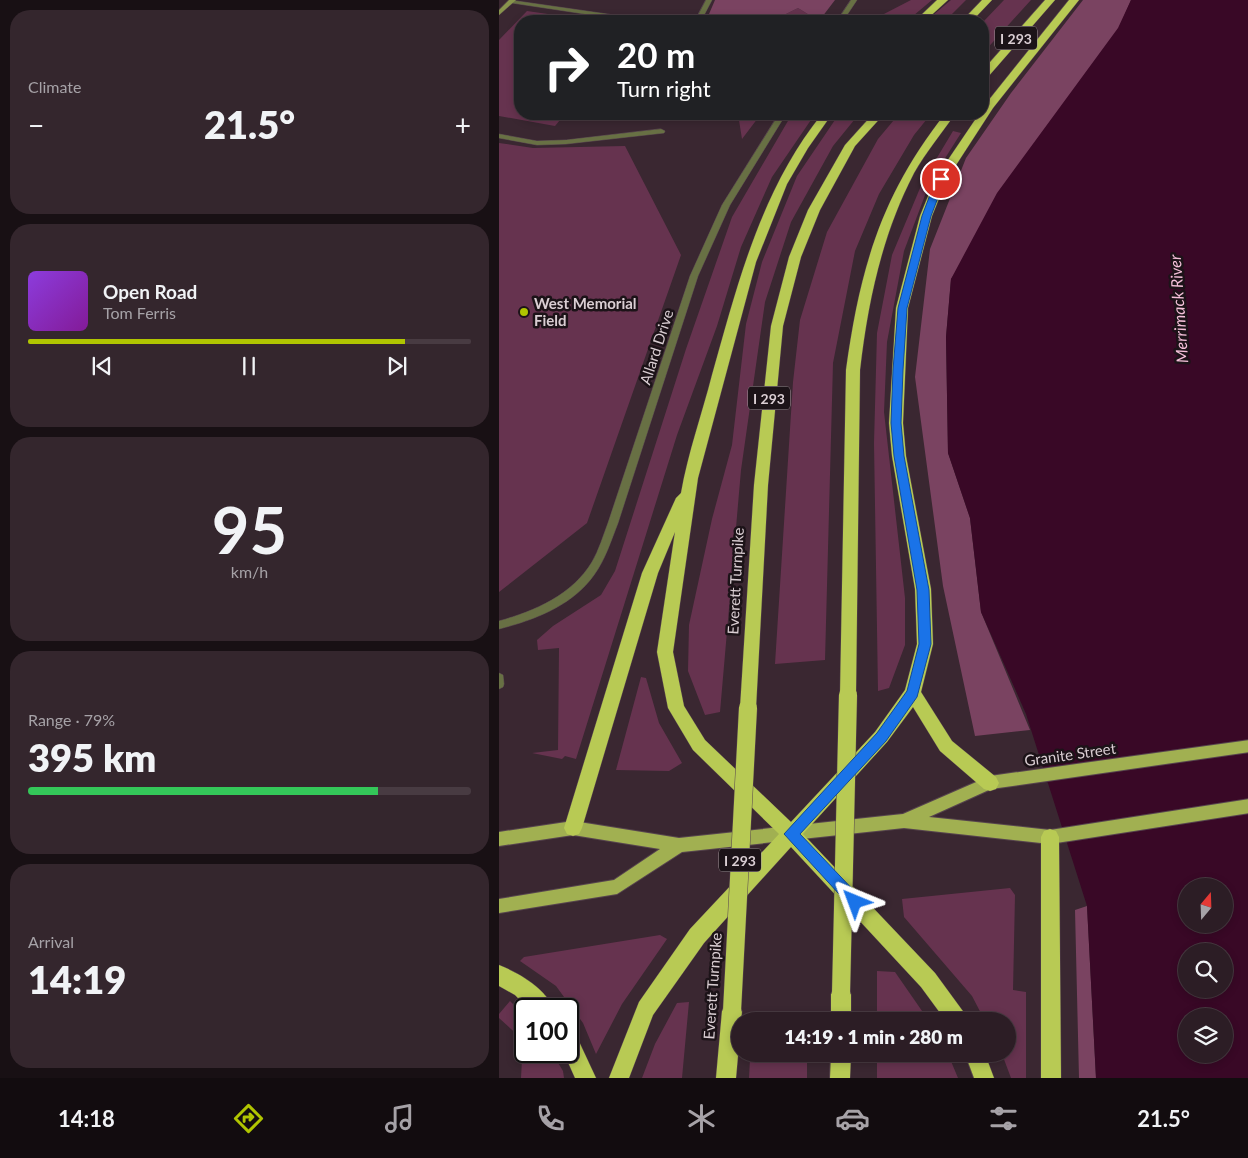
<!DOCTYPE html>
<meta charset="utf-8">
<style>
body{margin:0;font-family:Lato,sans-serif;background:#34262d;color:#f1f3f6;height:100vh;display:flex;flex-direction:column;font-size:19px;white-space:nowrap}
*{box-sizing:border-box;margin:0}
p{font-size:16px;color:#a6a2a7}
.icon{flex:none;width:28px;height:28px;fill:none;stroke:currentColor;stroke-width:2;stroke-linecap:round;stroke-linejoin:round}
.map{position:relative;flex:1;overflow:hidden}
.panel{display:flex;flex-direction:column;gap:10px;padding:10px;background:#181014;width:499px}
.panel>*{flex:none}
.top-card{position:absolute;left:15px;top:15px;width:475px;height:105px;border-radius:20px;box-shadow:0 2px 8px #0003,0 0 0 1px #483b42;background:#202124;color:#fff;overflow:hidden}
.needle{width:32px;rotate:19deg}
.controls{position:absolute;left:679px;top:878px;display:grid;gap:10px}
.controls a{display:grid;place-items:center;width:55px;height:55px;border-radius:50%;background:#2c1d25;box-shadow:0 2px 8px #0003,0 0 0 1px #483b42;font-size:25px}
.speed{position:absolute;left:15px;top:998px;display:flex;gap:10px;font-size:25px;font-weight:700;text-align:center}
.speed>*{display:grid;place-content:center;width:65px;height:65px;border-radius:50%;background:#2c1d25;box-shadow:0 2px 8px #0003,0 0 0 1px #483b42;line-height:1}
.speed .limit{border:2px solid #111;border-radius:8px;background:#fff;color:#111}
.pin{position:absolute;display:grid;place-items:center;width:42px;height:42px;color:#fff;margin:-21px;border:2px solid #fff;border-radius:50%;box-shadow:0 1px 5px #0007}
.me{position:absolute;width:55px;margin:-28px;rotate:316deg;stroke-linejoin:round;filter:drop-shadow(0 0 4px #0008)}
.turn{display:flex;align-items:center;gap:18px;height:105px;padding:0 20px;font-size:22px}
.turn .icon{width:65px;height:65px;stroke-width:2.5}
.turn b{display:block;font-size:35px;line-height:42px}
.big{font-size:38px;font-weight:800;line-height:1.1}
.panel .card{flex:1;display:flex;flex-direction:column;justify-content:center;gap:8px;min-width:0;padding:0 18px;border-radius:20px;background:#34262d}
.panel .dial{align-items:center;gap:0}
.dial b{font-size:65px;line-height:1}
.song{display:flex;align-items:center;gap:15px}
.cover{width:60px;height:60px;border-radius:8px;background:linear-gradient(135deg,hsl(270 70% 55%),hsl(290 70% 35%))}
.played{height:5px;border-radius:2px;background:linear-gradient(90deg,#b0c501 85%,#483b42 85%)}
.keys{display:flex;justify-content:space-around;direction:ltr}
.heat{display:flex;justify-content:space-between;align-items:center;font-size:28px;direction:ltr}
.charge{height:8px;border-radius:4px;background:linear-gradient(90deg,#34c759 79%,#483b42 0)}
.trip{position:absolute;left:232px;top:1012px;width:285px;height:50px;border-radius:25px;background:#2c1d25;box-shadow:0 2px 8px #0003,0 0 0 1px #483b42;font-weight:800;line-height:50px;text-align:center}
.dock{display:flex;height:80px;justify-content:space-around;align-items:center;background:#120c0f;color:#a6a2a7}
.dock .icon{width:35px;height:35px}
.dock .selected{color:#b0c501}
.dock b{font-size:22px;color:#f1f3f6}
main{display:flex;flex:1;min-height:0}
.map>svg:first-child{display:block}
.green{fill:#66334f}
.forest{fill:#7a4361}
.water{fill:#390826;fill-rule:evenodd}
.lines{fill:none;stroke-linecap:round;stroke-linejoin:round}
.service-casing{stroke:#57454e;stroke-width:1}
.minor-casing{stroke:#57454e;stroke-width:1}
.secondary-casing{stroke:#57454e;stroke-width:1}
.primary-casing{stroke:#57454e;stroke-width:2}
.motorway-casing{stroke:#57454e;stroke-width:1}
.service{fill:#687044;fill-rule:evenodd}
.minor{fill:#687044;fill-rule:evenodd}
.secondary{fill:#88944c;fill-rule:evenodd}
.primary{fill:#a1b051;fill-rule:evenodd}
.motorway{fill:#b8ca54;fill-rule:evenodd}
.motorway-bridge-casing{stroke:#57454e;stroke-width:19;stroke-linecap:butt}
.motorway-bridge{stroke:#b8ca54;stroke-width:18}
.route{fill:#1a73e8;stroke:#114b97}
.poi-dot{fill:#b0c501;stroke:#1c1318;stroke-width:2}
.labels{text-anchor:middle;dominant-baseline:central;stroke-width:5;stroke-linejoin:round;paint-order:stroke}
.shield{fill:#1c1318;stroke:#a1969b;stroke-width:1}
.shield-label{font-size:14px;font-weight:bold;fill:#daced3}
.poi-label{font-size:15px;font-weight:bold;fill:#daced3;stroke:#1c1318;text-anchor:start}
.street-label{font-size:15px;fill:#daced3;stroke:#1c1318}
.water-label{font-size:16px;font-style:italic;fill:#f5c0da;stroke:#1c1318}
</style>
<main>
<section class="panel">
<div class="card"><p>Climate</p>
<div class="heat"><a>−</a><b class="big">21.5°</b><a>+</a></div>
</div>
<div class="card">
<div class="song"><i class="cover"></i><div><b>Open Road</b><p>Tom Ferris</p></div></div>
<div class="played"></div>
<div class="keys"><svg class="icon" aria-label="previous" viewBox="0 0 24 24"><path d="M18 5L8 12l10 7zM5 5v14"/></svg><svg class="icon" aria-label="pause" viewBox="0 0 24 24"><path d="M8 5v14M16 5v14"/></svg><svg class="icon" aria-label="next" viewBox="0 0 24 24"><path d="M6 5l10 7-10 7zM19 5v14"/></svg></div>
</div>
<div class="card dial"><b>95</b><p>km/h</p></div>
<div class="card"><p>Range · 79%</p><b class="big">395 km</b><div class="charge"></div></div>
<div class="card"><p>Arrival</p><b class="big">14:19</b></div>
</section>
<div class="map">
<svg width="750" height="1078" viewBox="0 0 750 1078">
<rect width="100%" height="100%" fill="#3a2731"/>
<!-- green -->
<path class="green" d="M412 0H433L408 21H352L357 14 383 15Z
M452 0H467L446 21H427Z
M505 0H532L484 53V22Z
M299 8 320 21H273Z
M28 11 98 21H21V114H66L56 126 0 116V40Z
M239 114H262L243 139Z
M293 114H316L273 177 242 247 218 326 178 435 77 759 66 756 63 759 33 753 59 750 60 648 39 650 38 640 54 626 102 595 116 571 187 349 233 217Z
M340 114H360L334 146 292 222 266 302 242 470 221 712 206 715 189 671 190 625 213 519 233 445 247 324 263 262 298 176Z
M400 114H432L415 135 380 194 356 251 334 363 326 660 276 664 294 382 301 320 328 232 379 139Z
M454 131 462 133 431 182 405 251 388 342 385 412 406 598V645L390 688 379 691 375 443 378 333 393 255 424 181Z
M0 143 34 148 126 146 182 255 88 523 0 592Z
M142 677 147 678 160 723 183 763 170 771 117 770Z
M511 888 516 895 514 990 527 992V1078H512L503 1054H509V1021H486L473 996 405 917 403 899Z
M161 935 168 939 123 1004 97 1054 84 1023 57 986 21 961 25 957Z
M378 971 396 972 430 1021H378Z
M11 1001 26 1016V1051H52L64 1071 65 1078H22L24 1040 0 1018V1014Z
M190 1002 183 1078H143L156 1044 178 1003Z
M283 1054H308V1078H250L251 1059Z
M378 1054H449L459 1078H378Z"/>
<!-- forest -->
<path class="forest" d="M216 0H336L320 21 299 8 273 21H207Z
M584 0H632L620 28 452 279 447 337 449 453 471 518 482 612 531 730 476 736 444 586 416 377 431 249 467 158 512 93Z
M588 906 597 1078H580L576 910Z"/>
<!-- water -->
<path class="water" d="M632 0H749V1078H597L588 906 527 714 482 612 471 518 449 453 447 337 452 279 498 193 619 28ZM688 886H725V924H688ZM688 951H725V989H688ZM688 1016H725V1054H688Z"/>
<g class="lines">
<!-- service casing -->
<g class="service-casing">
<path id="service" d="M11 0 143 19 146 21H132L13 3 11 2Z
M207 0H213L202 21H196Z
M162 129 166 131 165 133 67 144 38 145 0 138V134L38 141 67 140Z
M0 673 4 675 5 684 4 687 0 689Z"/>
</g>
<!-- minor casing -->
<g class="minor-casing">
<path id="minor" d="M352 0H358L344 21H338Z
M280 114H287L231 205 199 276 119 523C112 541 106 560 95 575 73 606 35 620 0 629V621C36 611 73 595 93 562 100 550 104 536 109 523L191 276 223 205Z"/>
</g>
<!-- secondary casing -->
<g class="secondary-casing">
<path id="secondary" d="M10 0H17L0 15V10Z"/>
</g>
<!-- primary casing -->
<g class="primary-casing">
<path id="primary" d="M750 740V752L492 789 430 817 551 830 750 799V813L551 844 405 828 183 852 118 894 0 913V899L115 880 161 849 74 835 0 846V832L74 821 180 838 404 814 491 776Z"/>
</g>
<!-- motorway casing -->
<g class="motorway-casing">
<path id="motorway" d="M438 0H449L426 21H416Z
M483 0H493L473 21H463Z
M546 0H556L488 78 484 79V70Z
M570 0H580L494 108 448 179 433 216 409 308 404 423 407 456 432 589 434 644 422 692 453 741 497 777 500 783 497 789 491 791 485 789 441 751 414 707 388 742 304 834 436 973 466 1014 469 1021H447L422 987 292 847 205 943 154 1015 130 1078H110L140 1002 191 929 280 834 194 750 169 708 158 652 176 532 159 573 83 828 80 834 74 836 68 834 65 828 143 573 177 498 182 493C189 453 203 414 213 375 239 283 262 190 323 114H333L309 148 288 184 257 262 199 478 174 652 185 706 206 740 292 822 376 732 406 690 418 644 416 589 393 456 390 423 397 308 421 216 436 179 480 114H484L485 106Z
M374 114H385L356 146 321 210 302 257 284 326 269 485 257 708 255 713 249 715 243 713 241 708 255 485 272 326 290 257 309 210 346 145Z
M446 114H456C442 134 427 152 415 173 383 235 369 301 361 370L357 695 355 700 349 702 343 700 341 695 347 370C361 269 382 195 446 114Z
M551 829 557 831 560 837 562 1078H542V837L545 831Z
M0 965C20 973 46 988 55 1009H30L16 995 0 986Z
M342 984 349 987 352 994V1021H332V994L335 987Z
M233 1001 240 1004 243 1011 237 1078H217L223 1011 226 1004Z
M69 1030 76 1033 97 1078H76L64 1051H69Z
M332 1054H352L351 1078H331Z
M466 1054H486L495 1078H475Z"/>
</g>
<!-- service -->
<use href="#service" class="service"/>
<!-- minor -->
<use href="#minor" class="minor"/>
<!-- secondary -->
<use href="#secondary" class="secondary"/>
<!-- primary -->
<use href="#primary" class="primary"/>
<!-- motorway -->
<use href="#motorway" class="motorway"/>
<!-- motorway-bridge casing -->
<g class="motorway-bridge-casing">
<path id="motorway-bridge" d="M342 994 349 695
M233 1011 249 708"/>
</g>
<!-- motorway-bridge -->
<use href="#motorway-bridge" class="motorway-bridge"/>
</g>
<!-- route -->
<path class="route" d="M442 176 446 179 432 216 408 308 404 370 402 423 405 456 430 590 432 644 418 697 387 741 301 834 361 897 363 902 361 906 356 908 351 906 285 834 378 733 408 691 420 644 418 590 395 456 392 423 394 370 399 308 423 216 437 179Z"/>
<!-- markers -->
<circle class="poi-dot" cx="25" cy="312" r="5"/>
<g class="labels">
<!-- shield labels -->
<g class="shield">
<rect x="496" y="26.5" width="42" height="23" rx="4"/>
<rect x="249" y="386.5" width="42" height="23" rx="4"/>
<rect x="220" y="848.5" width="42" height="23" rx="4"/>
</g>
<g class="shield-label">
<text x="517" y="38">I 293</text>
<text x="270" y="398">I 293</text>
<text x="241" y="860">I 293</text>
</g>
<!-- poi labels -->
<g class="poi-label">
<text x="35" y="303">West Memorial<tspan x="35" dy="17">Field</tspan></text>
</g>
<!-- street labels -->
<g class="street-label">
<text transform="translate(157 347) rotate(-72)">Allard Drive</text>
<text transform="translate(236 581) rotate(-87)">Everett Turnpike</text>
<text transform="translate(571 754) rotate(-8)">Granite Street</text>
<text transform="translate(213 986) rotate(-86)">Everett Turnpike</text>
</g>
<!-- water labels -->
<g class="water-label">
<text transform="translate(679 309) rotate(-94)">Merrimack River</text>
</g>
</g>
</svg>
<div class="controls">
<a><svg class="needle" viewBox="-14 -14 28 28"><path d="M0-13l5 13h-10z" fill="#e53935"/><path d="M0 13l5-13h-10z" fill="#a6a2a7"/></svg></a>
<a><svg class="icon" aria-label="search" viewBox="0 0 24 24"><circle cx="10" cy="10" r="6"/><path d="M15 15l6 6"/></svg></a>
<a><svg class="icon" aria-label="layers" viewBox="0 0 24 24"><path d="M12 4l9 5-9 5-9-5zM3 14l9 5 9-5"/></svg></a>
</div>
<div class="speed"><div class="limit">100</div></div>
<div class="pin" style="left:442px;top:179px;background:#d93025"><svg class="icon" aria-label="arrive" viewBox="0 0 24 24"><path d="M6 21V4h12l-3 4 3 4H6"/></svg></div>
<svg class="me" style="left:356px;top:902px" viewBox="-20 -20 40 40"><path d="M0-17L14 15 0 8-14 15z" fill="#1a73e8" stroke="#fff" stroke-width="4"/></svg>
<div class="trip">14:19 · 1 min · 280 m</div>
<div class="top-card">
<div class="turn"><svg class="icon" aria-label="right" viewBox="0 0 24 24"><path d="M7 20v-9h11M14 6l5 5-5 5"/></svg><div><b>20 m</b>Turn right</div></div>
</div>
</div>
</main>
<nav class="dock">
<b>14:18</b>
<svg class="icon selected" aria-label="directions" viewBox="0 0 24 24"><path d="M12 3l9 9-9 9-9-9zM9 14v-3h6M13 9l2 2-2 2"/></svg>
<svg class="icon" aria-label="music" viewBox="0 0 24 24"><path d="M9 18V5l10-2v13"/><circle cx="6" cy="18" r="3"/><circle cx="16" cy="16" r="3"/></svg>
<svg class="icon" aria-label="phone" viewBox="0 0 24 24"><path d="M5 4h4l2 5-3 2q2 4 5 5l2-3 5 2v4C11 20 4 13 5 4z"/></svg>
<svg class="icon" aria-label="climate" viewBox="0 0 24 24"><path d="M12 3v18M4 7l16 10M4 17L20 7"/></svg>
<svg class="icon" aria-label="car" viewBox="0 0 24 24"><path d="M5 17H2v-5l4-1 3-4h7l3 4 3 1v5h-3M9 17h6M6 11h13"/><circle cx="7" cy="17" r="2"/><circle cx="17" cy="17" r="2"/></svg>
<svg class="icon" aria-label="filters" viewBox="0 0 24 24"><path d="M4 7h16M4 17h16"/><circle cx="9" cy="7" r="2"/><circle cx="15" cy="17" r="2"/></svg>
<b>21.5°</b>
</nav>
